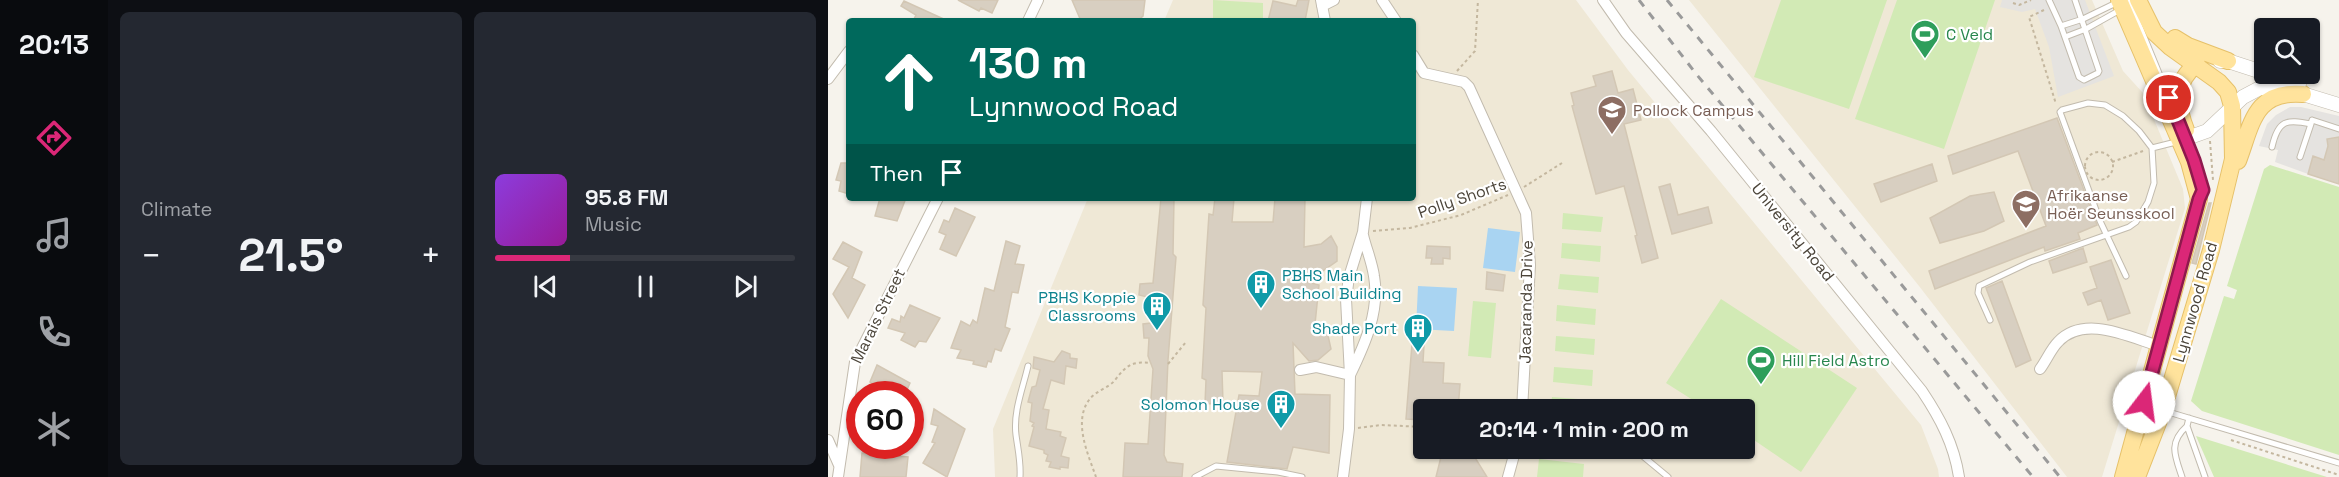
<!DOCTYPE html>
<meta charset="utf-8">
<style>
body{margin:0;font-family:"Space Grotesk",sans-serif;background:#242831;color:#f1f3f6;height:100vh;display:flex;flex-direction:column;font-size:22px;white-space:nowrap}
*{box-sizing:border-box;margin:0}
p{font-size:20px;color:#9ea1a6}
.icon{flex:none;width:33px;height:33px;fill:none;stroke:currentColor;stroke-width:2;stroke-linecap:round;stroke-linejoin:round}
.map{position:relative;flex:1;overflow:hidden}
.drawer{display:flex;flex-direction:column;gap:12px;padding:12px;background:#0d0f14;width:720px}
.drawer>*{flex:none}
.banner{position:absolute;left:18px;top:18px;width:570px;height:183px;border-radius:6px;box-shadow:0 2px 4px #0004;background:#00695c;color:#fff;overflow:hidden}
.controls{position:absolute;left:1426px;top:18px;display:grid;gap:12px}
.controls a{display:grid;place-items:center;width:66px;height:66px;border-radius:6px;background:#171b24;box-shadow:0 2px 4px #0004;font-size:30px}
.speed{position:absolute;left:18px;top:381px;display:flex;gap:12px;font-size:30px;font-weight:700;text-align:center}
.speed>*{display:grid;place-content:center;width:78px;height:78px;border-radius:50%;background:#171b24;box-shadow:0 2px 4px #0004;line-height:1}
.speed .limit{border:9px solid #d22;background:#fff;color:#111}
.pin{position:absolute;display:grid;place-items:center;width:51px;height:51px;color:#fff;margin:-26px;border:3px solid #fff;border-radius:50%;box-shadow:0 2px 6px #0007}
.me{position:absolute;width:66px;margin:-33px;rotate:15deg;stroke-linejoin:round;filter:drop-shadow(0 0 4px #0008)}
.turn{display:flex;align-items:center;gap:21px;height:126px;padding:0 24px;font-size:27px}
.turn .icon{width:78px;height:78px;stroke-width:2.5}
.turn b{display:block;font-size:42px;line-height:51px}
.then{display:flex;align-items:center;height:57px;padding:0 24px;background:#0003;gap:12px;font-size:22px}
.big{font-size:45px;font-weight:800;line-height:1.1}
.drawer .widget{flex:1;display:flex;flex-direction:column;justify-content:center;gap:9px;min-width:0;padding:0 21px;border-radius:9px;background:#242831}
.song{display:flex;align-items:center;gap:18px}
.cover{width:72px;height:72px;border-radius:9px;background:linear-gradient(135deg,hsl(270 70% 55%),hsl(300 70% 35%))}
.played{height:6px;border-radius:3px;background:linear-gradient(90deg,#db2777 25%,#363941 25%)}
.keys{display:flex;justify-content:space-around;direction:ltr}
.heat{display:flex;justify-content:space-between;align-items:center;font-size:33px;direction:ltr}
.drawer .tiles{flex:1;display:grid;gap:12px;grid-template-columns:repeat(2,1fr)}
.trip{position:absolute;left:585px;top:399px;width:342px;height:60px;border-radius:6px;background:#171b24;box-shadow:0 2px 4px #0004;font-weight:800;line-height:60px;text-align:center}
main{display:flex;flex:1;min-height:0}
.menu{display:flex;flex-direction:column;width:108px;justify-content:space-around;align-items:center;background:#090b0e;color:#9ea1a6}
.menu .icon{width:42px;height:42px}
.menu .current{color:#db2777}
.menu b{font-size:27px;color:#f1f3f6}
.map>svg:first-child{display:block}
.education{fill:#efe8d6;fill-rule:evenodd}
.green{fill:#d2eab5}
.parking{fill:#e5e3e0}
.water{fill:#a9d4f2}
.building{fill:#d8cfc1;stroke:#d3c7b4;stroke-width:1.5}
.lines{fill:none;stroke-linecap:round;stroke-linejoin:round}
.service-casing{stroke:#c2bbae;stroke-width:7}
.minor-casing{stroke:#c2bbae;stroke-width:12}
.tertiary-casing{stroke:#c2bbae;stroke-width:15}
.primary-casing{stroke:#e6c16a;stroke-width:18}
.path{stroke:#c4b79f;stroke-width:2;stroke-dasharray:3 3;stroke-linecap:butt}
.service{stroke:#fff;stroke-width:5}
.minor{stroke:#fff;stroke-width:10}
.tertiary{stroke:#fff;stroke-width:14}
.primary{stroke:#ffe39c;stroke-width:16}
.rail{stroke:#9a9a9a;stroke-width:3;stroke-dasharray:8 8;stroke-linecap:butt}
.route-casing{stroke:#8e194d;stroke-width:15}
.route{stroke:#db2777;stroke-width:10}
.labels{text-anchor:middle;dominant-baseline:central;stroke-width:4.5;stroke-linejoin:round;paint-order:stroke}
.leisure-label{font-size:16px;fill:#27864d;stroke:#fff;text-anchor:start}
.education-label{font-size:16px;fill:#785e54;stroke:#fff;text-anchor:start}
.street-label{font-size:16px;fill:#4b4439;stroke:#fff}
.culture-label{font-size:16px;fill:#0d838f;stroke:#fff;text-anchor:end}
</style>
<main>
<nav class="menu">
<b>20:13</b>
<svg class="icon current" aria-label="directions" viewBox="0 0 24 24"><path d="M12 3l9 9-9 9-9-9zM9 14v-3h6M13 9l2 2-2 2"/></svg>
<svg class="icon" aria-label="music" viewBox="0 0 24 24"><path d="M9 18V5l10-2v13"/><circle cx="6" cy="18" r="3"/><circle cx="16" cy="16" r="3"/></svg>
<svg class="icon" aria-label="phone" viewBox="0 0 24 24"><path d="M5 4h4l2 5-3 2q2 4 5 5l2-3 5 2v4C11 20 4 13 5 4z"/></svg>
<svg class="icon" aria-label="climate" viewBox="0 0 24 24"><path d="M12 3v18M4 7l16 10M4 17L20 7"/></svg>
</nav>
<section class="drawer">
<div class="tiles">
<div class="widget"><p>Climate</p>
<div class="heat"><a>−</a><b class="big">21.5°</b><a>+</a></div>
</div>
<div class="widget">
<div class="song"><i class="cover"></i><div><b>95.8 FM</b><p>Music</p></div></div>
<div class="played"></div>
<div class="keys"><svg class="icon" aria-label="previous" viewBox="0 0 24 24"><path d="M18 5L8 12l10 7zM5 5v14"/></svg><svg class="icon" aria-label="pause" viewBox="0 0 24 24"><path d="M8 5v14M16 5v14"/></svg><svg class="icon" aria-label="next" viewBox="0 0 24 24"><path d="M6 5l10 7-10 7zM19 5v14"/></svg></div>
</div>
</div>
</section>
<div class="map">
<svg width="1511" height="477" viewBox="0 0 1511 477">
<rect width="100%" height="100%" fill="#f6f3ec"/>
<!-- education -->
<path class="education" d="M345 0H748L800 70 1093 425 1110 469 1111 477H167L165 429 260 198H585V21H336ZM596 410H916V448H596Z
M861 0H1264L1295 71 1315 93 1355 189 1357 208 1274 477H1239L1091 286Z"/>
<!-- green -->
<path class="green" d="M385 0 435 3V21H385Z
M953 0H1059L1021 109 926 77Z
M1069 0H1167L1116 149 1027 119Z
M1442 165 1511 187V455L1374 411 1363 401 1396 296 1406 299 1409 290 1399 286 1436 169Z
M735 213 775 217 773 232 734 229Z
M734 243 773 246 772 262 733 258Z
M732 274 771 277 770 293 730 289Z
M893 299 1029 388 973 472 917 434 916 410 879 409 838 383Z
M645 301 668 303 663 358 640 356Z
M729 305 768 309 767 325 728 321Z
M728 336 767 339 766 355 727 351Z
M726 367 765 370 764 386 725 382Z
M724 397 763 400 762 409H722Z
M1368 436 1499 477H1386Z
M711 459 756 464 755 477H709Z"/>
<!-- parking -->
<path class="parking" d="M1174 0H1257L1286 76 1230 97 1221 47 1207 9 1194 12 1172 7Z
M1462 107H1473L1511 116V137L1499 139 1501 150 1496 160 1485 156 1480 174 1447 162 1450 150 1431 146 1439 124 1448 115Z"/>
<!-- water -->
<path class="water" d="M660 228 692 232 687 272 655 268Z
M590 286 629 288 626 331 588 329Z"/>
<!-- building -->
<path class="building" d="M130 0H170L164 13 153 8 151 11Z
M244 0H317L315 16 309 21H253Z
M470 0H481L477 21H440L445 1 468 6Z
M76 1 120 21H85L88 15 73 6Z
M784 71 790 93 805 89 813 120 796 124 830 258 814 263 807 236 809 235 796 186 768 194 744 106 746 105 743 93 768 86 765 76Z
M1229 118 1269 225 1250 233 1252 239 1217 251 1216 247 1107 289 1101 271 1218 226 1190 151 1125 174 1120 156Z
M1511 137V184L1480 174 1485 156 1496 160 1500 146 1499 139Z
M13 163H21V194L11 191 13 181 8 180Z
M1104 164 1109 181 1053 202 1046 184Z
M842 184 850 215 880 207 884 223 844 234 831 187Z
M1166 192 1176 221 1156 231 1112 243 1102 218 1142 196Z
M52 198H78L69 221 47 216Z
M333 198H346L345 254 348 257 340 360 336 455 339 462 355 464 354 477H295L297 443 320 444 325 369 320 356 321 338H316L315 324 323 323 324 298 311 295 312 284 325 283Z
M387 198H406L404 222H445L447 198H477L476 247 493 244 503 236 509 247V261L479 282 491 285 487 324 495 333 499 331 503 349 490 360 481 361 465 343 467 394 502 395 501 453 465 447 459 469 399 462 411 395 431 396 434 372 394 371 395 403 377 404 378 380 374 378 378 308 375 305 381 214 385 215Z
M1381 203H1383L1368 264 1364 263Z
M127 208 147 217 128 256 112 249 118 235 111 232 116 220 121 222Z
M178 241 192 246 187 264 196 265 190 293 184 292 177 327 182 329 173 351 167 349 163 362 160 361 158 367 145 364 146 361 129 358 133 350 123 348 133 321 142 326 145 320 149 323 157 288 166 291Z
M15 242 34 252 24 278 37 285 20 318 5 294 21 267 5 259Z
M599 246 622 247V259L615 258V264H603L604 258H598Z
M1255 248 1259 262 1225 273 1221 261Z
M1283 260 1302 313 1280 320 1273 300 1260 305 1255 293 1269 288 1262 267Z
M659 272 677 275 675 291 658 289Z
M1174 281 1203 360 1188 367 1158 288Z
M82 305 112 318 98 342 91 341 87 347 73 340 77 333 60 328 64 319 72 322 73 316 76 318Z
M584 344 596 345 595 362 616 363 615 383 632 384 630 410H596V420L578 419Z
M234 351 242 354V358L249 359 248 368 238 366 236 384 223 380 215 409 221 410 218 429 233 432 232 436 238 438 233 456 241 458 240 468 232 467V469L221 467 223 462 218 461 220 455 216 453V450L201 446 206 427 204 426 206 423 202 421 204 403 200 402 204 387 208 386 212 370 205 368 206 357 226 362Z
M49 365 82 383 77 394H43L48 386 42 382Z
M106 409 137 429 119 477 95 463 107 443 104 442 110 426 103 424Z
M615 449 646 456 659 477H608Z
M34 453 80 457 78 477H32Z"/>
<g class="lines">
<!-- service casing -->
<g class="service-casing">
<path id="service" d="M1221 0 1233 26 1251 77 1256 80 1270 73 1271 71 1247 0
M1301 0 1333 78
M1233 26 1255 19 1290 2
M1237 37 1258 29 1292 10
M1444 147C1450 120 1458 119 1483 124L1484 120 1511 129
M1324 148 1348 142
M1472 157 1483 124
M1162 320 1150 293 1151 286 1202 262 1301 227 1308 222 1320 202 1326 183 1324 148 1311 131 1295 116 1277 105 1260 103 1234 110 1232 112 1272 221 1298 276
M1337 411 1511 463
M1361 418 1359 426 1377 477
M805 448 840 477
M192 477C193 462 190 450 188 435 185 412 195 388 200 366
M367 477 388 466 450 472 474 477
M1354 477C1347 456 1340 443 1359 426"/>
</g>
<!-- minor casing -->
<g class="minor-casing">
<path id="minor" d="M493 0 497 21
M554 0 568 21
M775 0 798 33 883 131 1094 391C1112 418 1126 444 1131 477
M494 6 506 0
M200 21 210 0
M585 55 596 73 636 82 641 87 698 213 702 265 694 410
M0 79 21 51
M1212 369C1218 361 1223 349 1230 342 1256 314 1301 337 1331 346
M472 370 488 367 522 375
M522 375C537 344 552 311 546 276 544 262 538 248 535 235
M0 440 11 465
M10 477 27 362 110 198
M515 477 521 429 522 375 518 299 521 277 535 232 539 198
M680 477 688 448"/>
</g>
<!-- tertiary casing -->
<g class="tertiary-casing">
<path id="tertiary" d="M1392 61H1400L1437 73
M1439 74 1471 84
M1351 141 1379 131 1415 97 1432 88H1455L1511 105"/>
</g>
<!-- primary casing -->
<g class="primary-casing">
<path id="primary" d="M1291 0 1361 162 1371 199 1295 477
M1347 38 1360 46 1400 61
M1358 130C1349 107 1345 82 1369 64
M1410 161C1424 124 1426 90 1475 94
M1309 477 1335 410 1383 250 1405 159 1404 106 1400 92 1391 82 1342 47 1326 32 1310 0"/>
</g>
<!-- path -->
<path class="path" d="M1185 3 1191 5 1203 0
M1216 10 1201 17 1228 104
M629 71 647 51 650 0
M1382 141 1385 180
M1257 166a14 14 0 1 1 28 0a14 14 0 1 1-28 0Z
M1284 162 1315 151
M696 187 734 163
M545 231 582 228 633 215 680 195
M340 364 358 342
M530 428 553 425 596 427
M1403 440 1511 475
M268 477C260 454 245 422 261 400 267 391 281 388 287 380 298 366 303 361 322 363"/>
<!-- service -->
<use href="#service" class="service"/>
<!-- minor -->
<use href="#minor" class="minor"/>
<!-- tertiary -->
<use href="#tertiary" class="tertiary"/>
<!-- primary -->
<use href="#primary" class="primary"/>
<!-- rail -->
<path class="rail" d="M811 0 869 75 1205 477
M839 0 1232 477"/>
</g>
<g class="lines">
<!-- route casing -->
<g class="route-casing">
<path id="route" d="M1316 402 1371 199 1375 190 1366 160 1341 98"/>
</g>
<!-- route -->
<use href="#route" class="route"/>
</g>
<!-- icons -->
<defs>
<g id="stadium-pin" transform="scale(1.5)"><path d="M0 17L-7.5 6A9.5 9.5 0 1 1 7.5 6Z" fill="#2e9e5b" stroke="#fff"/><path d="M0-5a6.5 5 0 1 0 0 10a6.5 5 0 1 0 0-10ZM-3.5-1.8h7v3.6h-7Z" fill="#fff"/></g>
<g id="school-pin" transform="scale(1.5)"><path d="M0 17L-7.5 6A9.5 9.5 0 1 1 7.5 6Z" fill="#8d6e63" stroke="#fff"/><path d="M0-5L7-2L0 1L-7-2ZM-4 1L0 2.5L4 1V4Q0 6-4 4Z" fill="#fff"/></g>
<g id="building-pin" transform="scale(1.5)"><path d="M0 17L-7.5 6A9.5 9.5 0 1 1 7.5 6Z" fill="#0f9aa8" stroke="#fff"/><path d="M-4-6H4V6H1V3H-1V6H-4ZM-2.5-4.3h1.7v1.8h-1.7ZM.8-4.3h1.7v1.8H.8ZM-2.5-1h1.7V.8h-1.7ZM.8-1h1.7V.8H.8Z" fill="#fff"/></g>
</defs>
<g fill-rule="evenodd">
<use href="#stadium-pin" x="1097" y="34"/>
<use href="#school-pin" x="784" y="110"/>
<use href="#school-pin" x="1198" y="204"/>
<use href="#building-pin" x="433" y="284"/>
<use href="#building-pin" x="329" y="306"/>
<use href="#building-pin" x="590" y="328"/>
<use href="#stadium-pin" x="933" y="360"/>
<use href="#building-pin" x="453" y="404"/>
</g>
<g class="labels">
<!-- leisure labels -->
<g class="leisure-label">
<text x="1118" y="34">C Veld</text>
<text x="954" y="360">Hill Field Astro</text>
</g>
<!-- education labels -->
<g class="education-label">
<text x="805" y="110">Pollock Campus</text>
<text x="1219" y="195">Afrikaanse<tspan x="1219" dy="18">Hoër Seunsskool</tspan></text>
</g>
<!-- street labels -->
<g class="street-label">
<text transform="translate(634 198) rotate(-19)">Polly Shorts</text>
<text transform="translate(965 232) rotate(51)">University Road</text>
<text transform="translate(698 302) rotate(-89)">Jacaranda Drive</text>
<text transform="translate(1367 302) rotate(-74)">Lynnwood Road</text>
<text transform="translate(50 316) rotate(-64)">Marais Street</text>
</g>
<!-- culture labels -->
<g class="culture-label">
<text x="454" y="275" text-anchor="start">PBHS Main<tspan x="454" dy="18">School Building</tspan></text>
<text x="308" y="297">PBHS Koppie<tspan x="308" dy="18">Classrooms</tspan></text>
<text x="569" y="328">Shade Port</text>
<text x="432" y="404">Solomon House</text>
</g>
</g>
</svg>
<div class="controls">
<a><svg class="icon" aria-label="search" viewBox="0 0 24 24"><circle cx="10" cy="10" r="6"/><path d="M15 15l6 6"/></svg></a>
</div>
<div class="speed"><div class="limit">60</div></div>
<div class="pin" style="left:1341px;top:98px;background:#d93025"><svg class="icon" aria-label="arrive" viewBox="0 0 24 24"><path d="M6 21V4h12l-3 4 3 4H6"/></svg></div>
<svg class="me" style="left:1316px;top:402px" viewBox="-20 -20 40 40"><circle r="19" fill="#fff"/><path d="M0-13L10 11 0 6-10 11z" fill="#db2777"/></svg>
<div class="trip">20:14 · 1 min · 200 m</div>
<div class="banner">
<div class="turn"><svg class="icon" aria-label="ahead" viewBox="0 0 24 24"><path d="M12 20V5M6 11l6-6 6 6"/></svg><div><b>130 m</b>Lynnwood Road</div></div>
<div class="then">Then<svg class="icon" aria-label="arrive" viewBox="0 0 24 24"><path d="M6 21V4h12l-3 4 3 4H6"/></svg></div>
</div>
</div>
</main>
